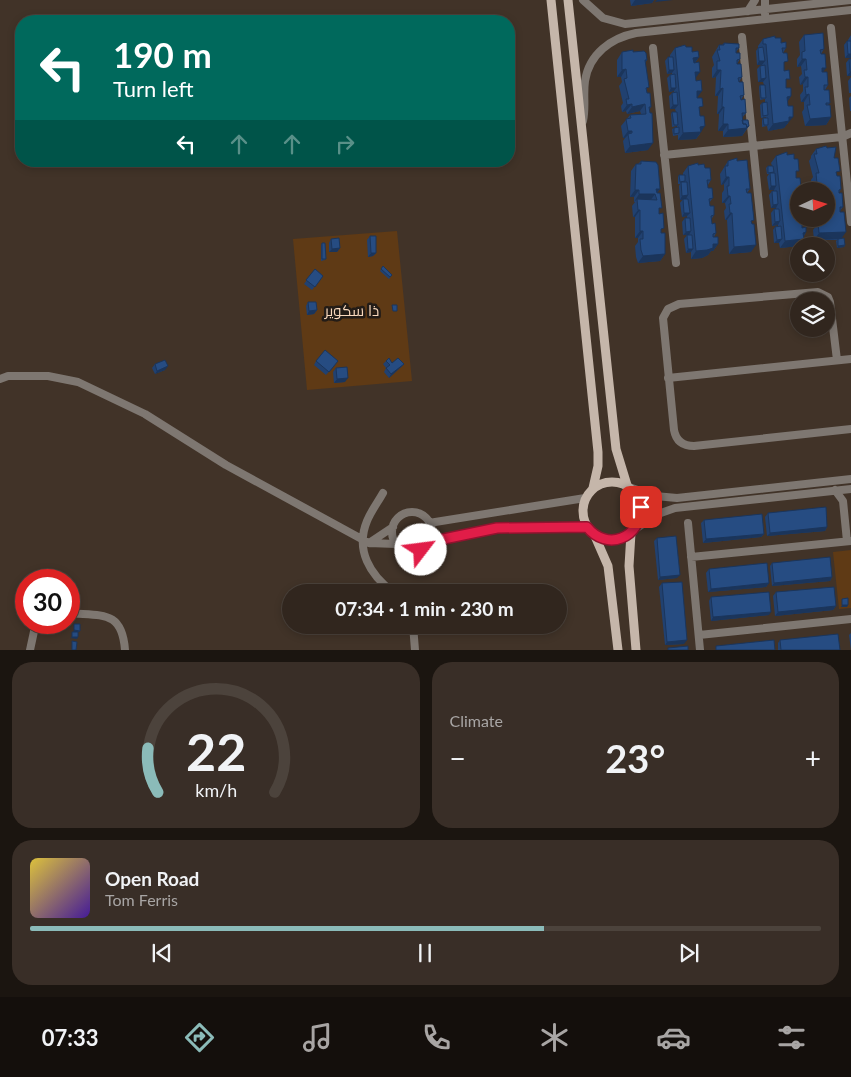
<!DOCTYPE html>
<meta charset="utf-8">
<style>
body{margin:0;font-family:Lato,Cairo,sans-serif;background:#392e27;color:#f1f3f6;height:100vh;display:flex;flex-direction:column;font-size:19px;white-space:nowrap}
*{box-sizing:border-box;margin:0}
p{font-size:16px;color:#a8a5a4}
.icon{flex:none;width:28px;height:28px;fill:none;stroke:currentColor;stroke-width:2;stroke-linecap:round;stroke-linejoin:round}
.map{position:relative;height:650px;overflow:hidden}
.side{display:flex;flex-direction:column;gap:12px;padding:12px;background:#1b1510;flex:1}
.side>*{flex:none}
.top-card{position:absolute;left:15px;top:15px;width:500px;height:152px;border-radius:20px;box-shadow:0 2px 8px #0003,0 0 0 1px #4c433c;background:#00695c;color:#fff;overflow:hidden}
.needle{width:32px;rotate:86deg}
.controls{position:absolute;left:790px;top:182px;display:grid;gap:10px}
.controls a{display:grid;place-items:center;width:45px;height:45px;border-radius:50%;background:#31261e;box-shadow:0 2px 8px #0003,0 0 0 1px #4c433c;font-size:25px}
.speed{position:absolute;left:15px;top:569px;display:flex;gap:10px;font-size:25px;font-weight:700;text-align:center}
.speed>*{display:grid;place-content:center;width:65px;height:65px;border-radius:50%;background:#31261e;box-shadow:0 2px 8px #0003,0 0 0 1px #4c433c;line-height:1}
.speed .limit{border:8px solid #d22;background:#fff;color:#111}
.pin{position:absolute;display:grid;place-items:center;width:42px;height:42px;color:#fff;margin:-21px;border-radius:10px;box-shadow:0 2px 8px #0006}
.me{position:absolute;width:55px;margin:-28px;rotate:60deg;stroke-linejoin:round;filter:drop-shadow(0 0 4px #0008)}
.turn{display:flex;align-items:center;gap:18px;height:105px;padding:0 15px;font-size:22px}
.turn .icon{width:65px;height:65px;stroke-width:2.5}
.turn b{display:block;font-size:35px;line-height:42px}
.lanes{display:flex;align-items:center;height:48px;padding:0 15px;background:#0003;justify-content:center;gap:25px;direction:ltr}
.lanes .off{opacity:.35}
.big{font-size:38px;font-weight:700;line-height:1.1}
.side .tile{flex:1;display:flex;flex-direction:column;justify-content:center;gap:8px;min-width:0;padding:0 18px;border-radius:20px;background:#392e27}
.side .dial{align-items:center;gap:0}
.dial svg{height:130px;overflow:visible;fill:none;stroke:#4c433c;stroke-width:7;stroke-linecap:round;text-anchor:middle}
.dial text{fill:#f1f3f6;stroke:none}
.song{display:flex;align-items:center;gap:15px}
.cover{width:60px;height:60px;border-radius:8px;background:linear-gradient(135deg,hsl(50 70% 55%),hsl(260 70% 35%))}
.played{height:5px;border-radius:2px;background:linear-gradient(90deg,#8bbbb9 65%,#4c433c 65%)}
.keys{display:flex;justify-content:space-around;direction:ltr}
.heat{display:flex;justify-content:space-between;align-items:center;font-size:28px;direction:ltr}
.side .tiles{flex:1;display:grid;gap:12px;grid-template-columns:1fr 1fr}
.tile:last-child{grid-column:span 2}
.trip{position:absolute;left:282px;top:584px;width:285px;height:50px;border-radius:25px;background:#31261e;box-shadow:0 2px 8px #0003,0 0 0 1px #4c433c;font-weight:700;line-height:50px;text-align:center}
.tabs{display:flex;height:80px;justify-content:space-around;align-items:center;background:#140f0c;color:#a8a5a4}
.tabs .icon{width:35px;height:35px}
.tabs .active{color:#8bbbb9}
.tabs b{font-size:22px;color:#f1f3f6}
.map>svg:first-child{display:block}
.green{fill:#5f3a15}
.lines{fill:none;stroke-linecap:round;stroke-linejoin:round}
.minor{stroke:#7e7771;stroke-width:8}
.major{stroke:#c5b6aa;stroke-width:9}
.wall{fill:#214170}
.shaded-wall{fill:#1b355b}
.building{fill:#264c82;stroke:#1b355b}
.route-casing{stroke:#92132f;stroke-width:12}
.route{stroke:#e11d48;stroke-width:9}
.labels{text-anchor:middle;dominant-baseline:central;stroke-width:5;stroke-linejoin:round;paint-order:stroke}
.park-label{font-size:15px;fill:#f9d8bc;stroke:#231c17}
</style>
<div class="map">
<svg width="851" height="650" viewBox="0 0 851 650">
<rect width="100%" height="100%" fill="#413328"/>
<!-- green -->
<path class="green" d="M397 231 412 381 307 390 293 239Z
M851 550V608L839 609 833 552Z"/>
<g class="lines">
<!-- minor -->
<path class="minor" d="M583 0 603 18 625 24 851 0
M748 11 755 0
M765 14V0
M831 28 851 222
M742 37 764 254
M653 48 676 263
M583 121C586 107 583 95 585 81 589 54 611 38 636 33L851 10
M664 155 842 137 851 133
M837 360 830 302 828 297 818 292 679 304 668 309 663 318 674 430C676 441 683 446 694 446L851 429
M668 378 851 359
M0 379 8 376H48L78 382 145 414 226 465 369 543
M629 487 655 496 677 498 851 479
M835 490 843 501 847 541
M383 493C378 502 371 511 367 521 355 550 370 575 393 592
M392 532a20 20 0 1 1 40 0a20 20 0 1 1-40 0Z
M429 523 585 498
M688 523 700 650
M393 527 369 543 396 544
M634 530 658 514 675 508 851 489
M429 542C482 526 533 526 587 527
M691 557 851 541
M69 613C102 616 122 610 125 650
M413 625 415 650
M699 635 851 619
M30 650 36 622"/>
<!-- major -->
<path class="major" d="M551 0 598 452V466L593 488
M568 0 616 449 627 485
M583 511a29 29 0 1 1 58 0a29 29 0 1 1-58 0Z
M631 533 629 566 636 650
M594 534 608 566 618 650"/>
</g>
<!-- wall -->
<path class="wall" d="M630 0H654L652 3 631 6Z
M804 35 824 49 821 54 823 72 828 85 825 90 830 103 828 105 831 117 826 125 805 126 802 112 804 109V102H801L800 95 803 91V84L800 85 799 77 802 74 801 66 797 67V59L800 55 799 42Z
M851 35V58H845L844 45 847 41H848V40Z
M775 38 781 43 786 48 783 53 784 67 786 88 791 96 787 102 788 124H787L784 128 768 131 767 126 762 127V120L763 118H766V117L761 118 760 105 762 103H765V99L760 100 759 87 760 85H764L763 82H758L757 69 760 66 762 65H757L756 51 758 48V46L763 39Z
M724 43 739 48 736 52 740 59 737 64 742 77 739 82 744 95 741 100 746 113 742 118V120L749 126 742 136 723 137V131H718L719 114H717L718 96H715L716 77 712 78V68L714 65 712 57 719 45H722Z
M686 47 699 57 695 63V78L699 112 700 134 696 139 678 140V135L673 136 672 129 674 128 677 127V126L672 127 671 114 672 112H676L675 109H670L669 96 672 93 674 92V91L669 92 667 78 670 75 672 74V73L667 74 665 61 668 57H670V55L675 48Z
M622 52 647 60 645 63 647 91 651 107 649 110 648 150 625 153 623 141 625 138H623L621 126 630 115 641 114 640 111 627 114 626 111 622 112 621 106 623 103 619 86 622 82 621 77H617V60Z
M849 59 851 76H847L846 63Z
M851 77V93H849L848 81Z
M851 96V111H850L849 98Z
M827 148 834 158 836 176 841 189 839 193 843 207 840 211 842 238 845 245 844 247 837 248 836 241 837 240H814L813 230 816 226H813V219H826V191H812L811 180 813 177 809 161 811 158V156L816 149Z
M787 155 796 175V178L801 188 798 193 799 219 805 223 802 227 806 232 799 246 780 248 779 243H774L773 230 775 227 778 226V225L772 226 771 213 774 209H776V208H771L769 195 772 191H774V190H769L767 177 769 174H767L766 168 768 166H772L771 163 776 156Z
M641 161 660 189 657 193 661 232 665 254 660 261 638 263 636 257 635 246 638 242V238H635V217H633L632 206 635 202H634V197H630L631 171 636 164H638Z
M728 161H737L750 189 747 193 752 224 751 252 729 254 727 220H725L724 211 726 208 725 203H722V193L724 190V184L721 185 720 174Z
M698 165 705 168 711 180 708 185V188L713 198 709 203 710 206 714 215 711 220 712 224 716 233 714 237 718 244 713 251H711L708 255 702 258 691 259V252L686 253 684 239 687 235H689H683L682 222 685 218H687V216L682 217 680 203 683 199H685L680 200 679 186 680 184H678V177L679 175H683V173L688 166Z
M370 236 376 253 373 256 368 257 367 240Z
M331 239 340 248 337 252H329V243Z
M322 243 325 260 321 261V245Z
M383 266 392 275 389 279 380 271Z
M315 269 323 276 312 290 304 284Z
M308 302 317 310 314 314 307 315 306 306Z
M316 361 335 365 326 375 314 365Z
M386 361 392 363 404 364 401 367 389 378 384 372 386 368 383 364Z
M155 364 165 370 155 374 152 368Z
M336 368 345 382 334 383 333 372Z
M768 513 827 527 825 531 767 536 765 517Z
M704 520 764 534 761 537 703 543 701 523Z
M657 538 677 578 658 580 654 541Z
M772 563 832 577 830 581 772 586 770 566Z
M709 569 769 583 766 587 708 592 706 573Z
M662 583 684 644 665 645 659 587Z
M776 592 836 606 833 610 775 616 773 596Z
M711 597 769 615 711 621 709 601Z
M851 633V650L849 635Z
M780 640 840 650H778V643Z"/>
<!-- shaded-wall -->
<path class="shaded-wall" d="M635 0H654L652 3 631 6Z
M657 0H673L655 2Z
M848 54H851V58H845Z
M699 57 694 64 693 58Z
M802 59H806L801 66 797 67Z
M759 61H765L762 65H757Z
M822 68H826L821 75Z
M626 69 621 77H617L622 70Z
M669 70H674L672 73 667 74Z
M717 70H721L716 77 712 78Z
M695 72H700L695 79Z
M850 72H851V76H847Z
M805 77H808L803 84 800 85Z
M766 78 763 82H758L761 79Z
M671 88H676L674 91 669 92Z
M723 88 718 96H715L720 89Z
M697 91H702L697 98Z
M809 94 804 102H801L806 95Z
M791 96 786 104 787 97Z
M632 104 626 111 622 112 627 105Z
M645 104 640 111 627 114 632 107Z
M673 105H678L675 109H670Z
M722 107H724L719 114H717Z
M789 117H793L784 128 768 131 773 124Z
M831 117 826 125 805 126 810 119Z
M723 124H728L723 131H718Z
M705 126 696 139 678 140 683 133 700 127Z
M749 126 747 128 744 129 747 128 742 136 723 137 728 130Z
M628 131H632L625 138H623Z
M653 143 648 150 625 153 630 146Z
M726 177H729L724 184 721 185Z
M820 183 815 191H812L817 184Z
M771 186H776L774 190H769Z
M656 189H660L655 195V194L650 201 637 199 634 202 639 194Z
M635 190H639L634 197H630Z
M688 195 686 199 680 200 682 196Z
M728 196H730L725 203H722Z
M778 204 776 208H771L773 205Z
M638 210H640L635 217H633Z
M684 213H690L687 216 682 217Z
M730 213H732L727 220H725Z
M818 219H823L818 225V223L816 226H813Z
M780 221 778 225 772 226 775 222Z
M640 231H643L638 238H635Z
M691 231 689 235H683L686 232Z
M806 232 802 239H804L799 246 780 248 785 241 803 233Z
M846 232 841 239 814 240 819 233Z
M782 239 779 243H774L777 240Z
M713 244H718L713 251H711L708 255 702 258 691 259 696 251Z
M756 245 751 252 729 254 734 247Z
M845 245 844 247 837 248 838 246Z
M340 248 337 252H329L332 249Z
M688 249H693L691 252 686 253Z
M371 253H376L373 256 368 257Z
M665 254 660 261 638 263 643 256Z
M317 310 314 314 307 315 309 311Z
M404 364 401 367 389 378 391 374Z
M168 366 165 370 155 374 157 371Z
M348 378 345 382 334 383 337 379Z
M827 527 825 531 767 536 770 533Z
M764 534 761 537 703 543 706 539Z
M680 575 677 578 658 580 660 577Z
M832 577 830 581 772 586 774 583Z
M769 583 766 587 708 592 711 589Z
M842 605H848L847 607H841Z
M836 606 833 610 775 616 778 612Z
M771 612 769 615 711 621 713 617Z
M74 630 80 631 79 632H73Z
M72 637H78L77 639 70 638Z
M687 640 684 644 665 645 667 642Z"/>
<!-- building -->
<path class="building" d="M823 33 824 49 820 50 821 54H825L826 68H822V72H827L828 85H824V90H829L830 103H826V105H830L831 117 810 119 807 105H810L809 94 806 95 805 87H808V77H805L804 70H807L806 59H802V52L805 51 804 35Z
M775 36V38H781V43L786 42V48H782L783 53H787L788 61 784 62V71L789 70 790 79H786V88H791V96L787 97 788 106H793V117H789V121L773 124 766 44H763V39Z
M847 41H851V54H848Z
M724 43 739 44V48H736V53H740V59L737 60V64H741L742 77 738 78 739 82H743L744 95 740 96 741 100 745 99 746 113H742L743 124H746L747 128 728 130V124H723L724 107H722L723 88 720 89 721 70H717V61H720L717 50H720L719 45H724Z
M685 45 686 47H692V52L698 51 699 57 693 58 694 63 699 62 700 72H695L696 81 701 80 702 91H697V98H702L703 106 699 107 700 116H704L705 126 700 127 701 132 683 133 675 48Z
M763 47 765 61H759L758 48Z
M633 50V52L644 51 646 53 647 60H645L649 87 646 88 647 93H650L651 107H649L650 113H652L653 143 630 146 628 134 632 133V131H628L626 119 631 118 630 115 646 114 645 104 632 107V104L627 105 626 99H629L624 79 627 78 626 69 622 70V52Z
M668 57H673L674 70H669Z
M849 59H851V72H850Z
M765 65 766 78 761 79 760 66Z
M675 74 676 88H671L670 75Z
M760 85H765L766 98H761Z
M677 92 678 105H673L672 93Z
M767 102 768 115 763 116 762 103Z
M672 112H677L678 125H674Z
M763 118H768V125H764Z
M742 120H748L749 126 747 127 746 124H743Z
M679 127V133L674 134V128Z
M826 146 827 148 836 147 834 158H838L840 171 836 172 837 176H840L841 189 839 190V193H842L843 207H840V212H844L846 232 819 233 818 223H824L823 219H826V191H817H821L820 183 817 184 816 173H819L814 154H817L816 149Z
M787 152V155L794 154V159H798L799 171H796V178H800L801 188H797L798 196H799V219H804L805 223H802V228L806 227V232L803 233 804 239 785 241 776 156Z
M737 158V161L747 160 750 189H746L747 193H751L754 220 751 221 752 224H754L756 245 734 247 732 213H730L729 204H731L730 196H728L727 186H729V177H726L725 166H728V161Z
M641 161 656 162 658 165 660 189H656L657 193H660L662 208H659V214L663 213 664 228 661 229V233H665V254L643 256 641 250 640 239H643V231H640V210H638L637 199 657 200 655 194H639V190H635L636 164H641Z
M698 163V165L704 164 705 168H710L711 180H707L708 188H712L713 198 709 199 710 206H714V215L711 216 712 224 715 223 716 233 713 234V237H718V244H713V248L707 250 696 251 688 166Z
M768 166H773L774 172 768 173Z
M770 173H775L776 186H771Z
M679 175H685V181L680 182Z
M681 182H687L688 195 682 196Z
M772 191H777L778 204 773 205Z
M683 199H688L690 213H684Z
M774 209H779L780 221 775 222Z
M685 218H690L691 231 686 232Z
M781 226 782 239 777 240 775 227Z
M687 235H692L693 249H688Z
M370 236H376V253H371Z
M339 238 340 248 332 249 331 239Z
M844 238 845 245 838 246V239Z
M322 243H325L326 259H322Z
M383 266 392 275 390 277 381 269Z
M315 269 323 276 315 287 306 280Z
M308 302H316L317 310 309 311Z
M392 305H397V311H393Z
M325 350 338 361 329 372 316 361Z
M389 358 392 363 398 358 404 364 391 374 386 368 390 365 386 361Z
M165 360 168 366 157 371 155 364Z
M347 367 348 378 337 379 336 368Z
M826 507 827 527 770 533 768 513Z
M762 514 764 534 706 539 704 520Z
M676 536 680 575 660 577 657 538Z
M830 557 832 577 774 583 772 563Z
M767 563 769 583 711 589 709 569Z
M682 582 687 640 667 642 662 583Z
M834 587 836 606 778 612 776 592Z
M769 592 771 612 713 617 711 597Z
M848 598V605H842V599Z
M74 624H80V631L74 630Z
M72 632H78V637H72Z
M838 634 840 650H781L780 640Z
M774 640 775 650H716V646Z
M72 641 77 642 76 650H72Z
M688 646V650H668V648Z"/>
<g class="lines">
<!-- route casing -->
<g class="route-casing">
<path id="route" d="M421 550 429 542 497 528 587 527C607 552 641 538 641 507"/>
</g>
<!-- route -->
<use href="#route" class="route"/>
</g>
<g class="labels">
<!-- park labels -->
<g class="park-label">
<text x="352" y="310">ذا سكوير</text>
</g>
</g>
</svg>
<div class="controls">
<a><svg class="needle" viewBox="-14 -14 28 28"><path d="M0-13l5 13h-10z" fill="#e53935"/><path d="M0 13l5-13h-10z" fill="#a8a5a4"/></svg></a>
<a><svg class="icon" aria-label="search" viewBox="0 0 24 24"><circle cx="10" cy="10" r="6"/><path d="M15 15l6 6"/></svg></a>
<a><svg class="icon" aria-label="layers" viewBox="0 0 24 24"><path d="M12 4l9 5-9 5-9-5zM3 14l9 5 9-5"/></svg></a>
</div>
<div class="speed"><div class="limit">30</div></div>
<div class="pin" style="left:641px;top:507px;background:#d93025"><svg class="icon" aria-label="arrive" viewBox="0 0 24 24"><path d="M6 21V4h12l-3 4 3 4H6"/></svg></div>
<svg class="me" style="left:421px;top:550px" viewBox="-20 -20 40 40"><circle r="19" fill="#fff"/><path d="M0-13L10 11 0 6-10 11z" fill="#e11d48"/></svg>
<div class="trip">07:34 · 1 min · 230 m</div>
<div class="top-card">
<div class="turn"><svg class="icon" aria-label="left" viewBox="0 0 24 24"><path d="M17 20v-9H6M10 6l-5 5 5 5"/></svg><div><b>190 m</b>Turn left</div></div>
<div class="lanes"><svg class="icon" aria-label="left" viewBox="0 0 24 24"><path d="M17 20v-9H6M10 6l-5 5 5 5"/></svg><svg class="icon off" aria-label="ahead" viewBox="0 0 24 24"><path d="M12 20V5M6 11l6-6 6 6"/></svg><svg class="icon off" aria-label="ahead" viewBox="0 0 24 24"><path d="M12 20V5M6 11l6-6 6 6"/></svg><svg class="icon off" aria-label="right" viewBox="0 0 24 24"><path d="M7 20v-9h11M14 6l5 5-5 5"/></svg></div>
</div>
</div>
<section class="side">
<div class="tiles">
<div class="tile dial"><svg viewBox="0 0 100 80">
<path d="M14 69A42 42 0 1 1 86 69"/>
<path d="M14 69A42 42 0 0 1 8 42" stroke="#8bbbb9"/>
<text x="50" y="56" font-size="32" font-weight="700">22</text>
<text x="50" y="72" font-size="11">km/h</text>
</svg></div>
<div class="tile"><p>Climate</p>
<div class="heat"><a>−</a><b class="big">23°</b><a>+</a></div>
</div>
<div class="tile">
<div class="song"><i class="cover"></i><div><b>Open Road</b><p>Tom Ferris</p></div></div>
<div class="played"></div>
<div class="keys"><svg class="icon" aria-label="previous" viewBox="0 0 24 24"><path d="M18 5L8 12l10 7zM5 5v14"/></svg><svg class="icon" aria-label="pause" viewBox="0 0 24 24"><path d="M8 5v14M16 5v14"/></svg><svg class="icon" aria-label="next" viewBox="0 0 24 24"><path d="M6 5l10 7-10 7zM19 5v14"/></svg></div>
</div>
</div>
</section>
<nav class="tabs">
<b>07:33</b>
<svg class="icon active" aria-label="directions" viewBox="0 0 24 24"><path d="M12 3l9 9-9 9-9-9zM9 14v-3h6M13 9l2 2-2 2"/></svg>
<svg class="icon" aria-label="music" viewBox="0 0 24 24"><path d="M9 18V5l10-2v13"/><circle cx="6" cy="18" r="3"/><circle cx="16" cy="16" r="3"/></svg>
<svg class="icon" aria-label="phone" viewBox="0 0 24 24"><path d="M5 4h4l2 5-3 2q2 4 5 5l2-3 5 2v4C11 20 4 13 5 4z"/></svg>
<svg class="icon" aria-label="climate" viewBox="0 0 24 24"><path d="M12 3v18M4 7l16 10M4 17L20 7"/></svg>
<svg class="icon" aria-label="car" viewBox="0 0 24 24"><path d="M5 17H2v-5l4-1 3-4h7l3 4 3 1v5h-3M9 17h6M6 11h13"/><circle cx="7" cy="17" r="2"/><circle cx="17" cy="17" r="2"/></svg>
<svg class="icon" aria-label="filters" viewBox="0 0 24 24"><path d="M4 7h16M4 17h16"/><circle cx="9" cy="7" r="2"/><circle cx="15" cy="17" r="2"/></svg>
</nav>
